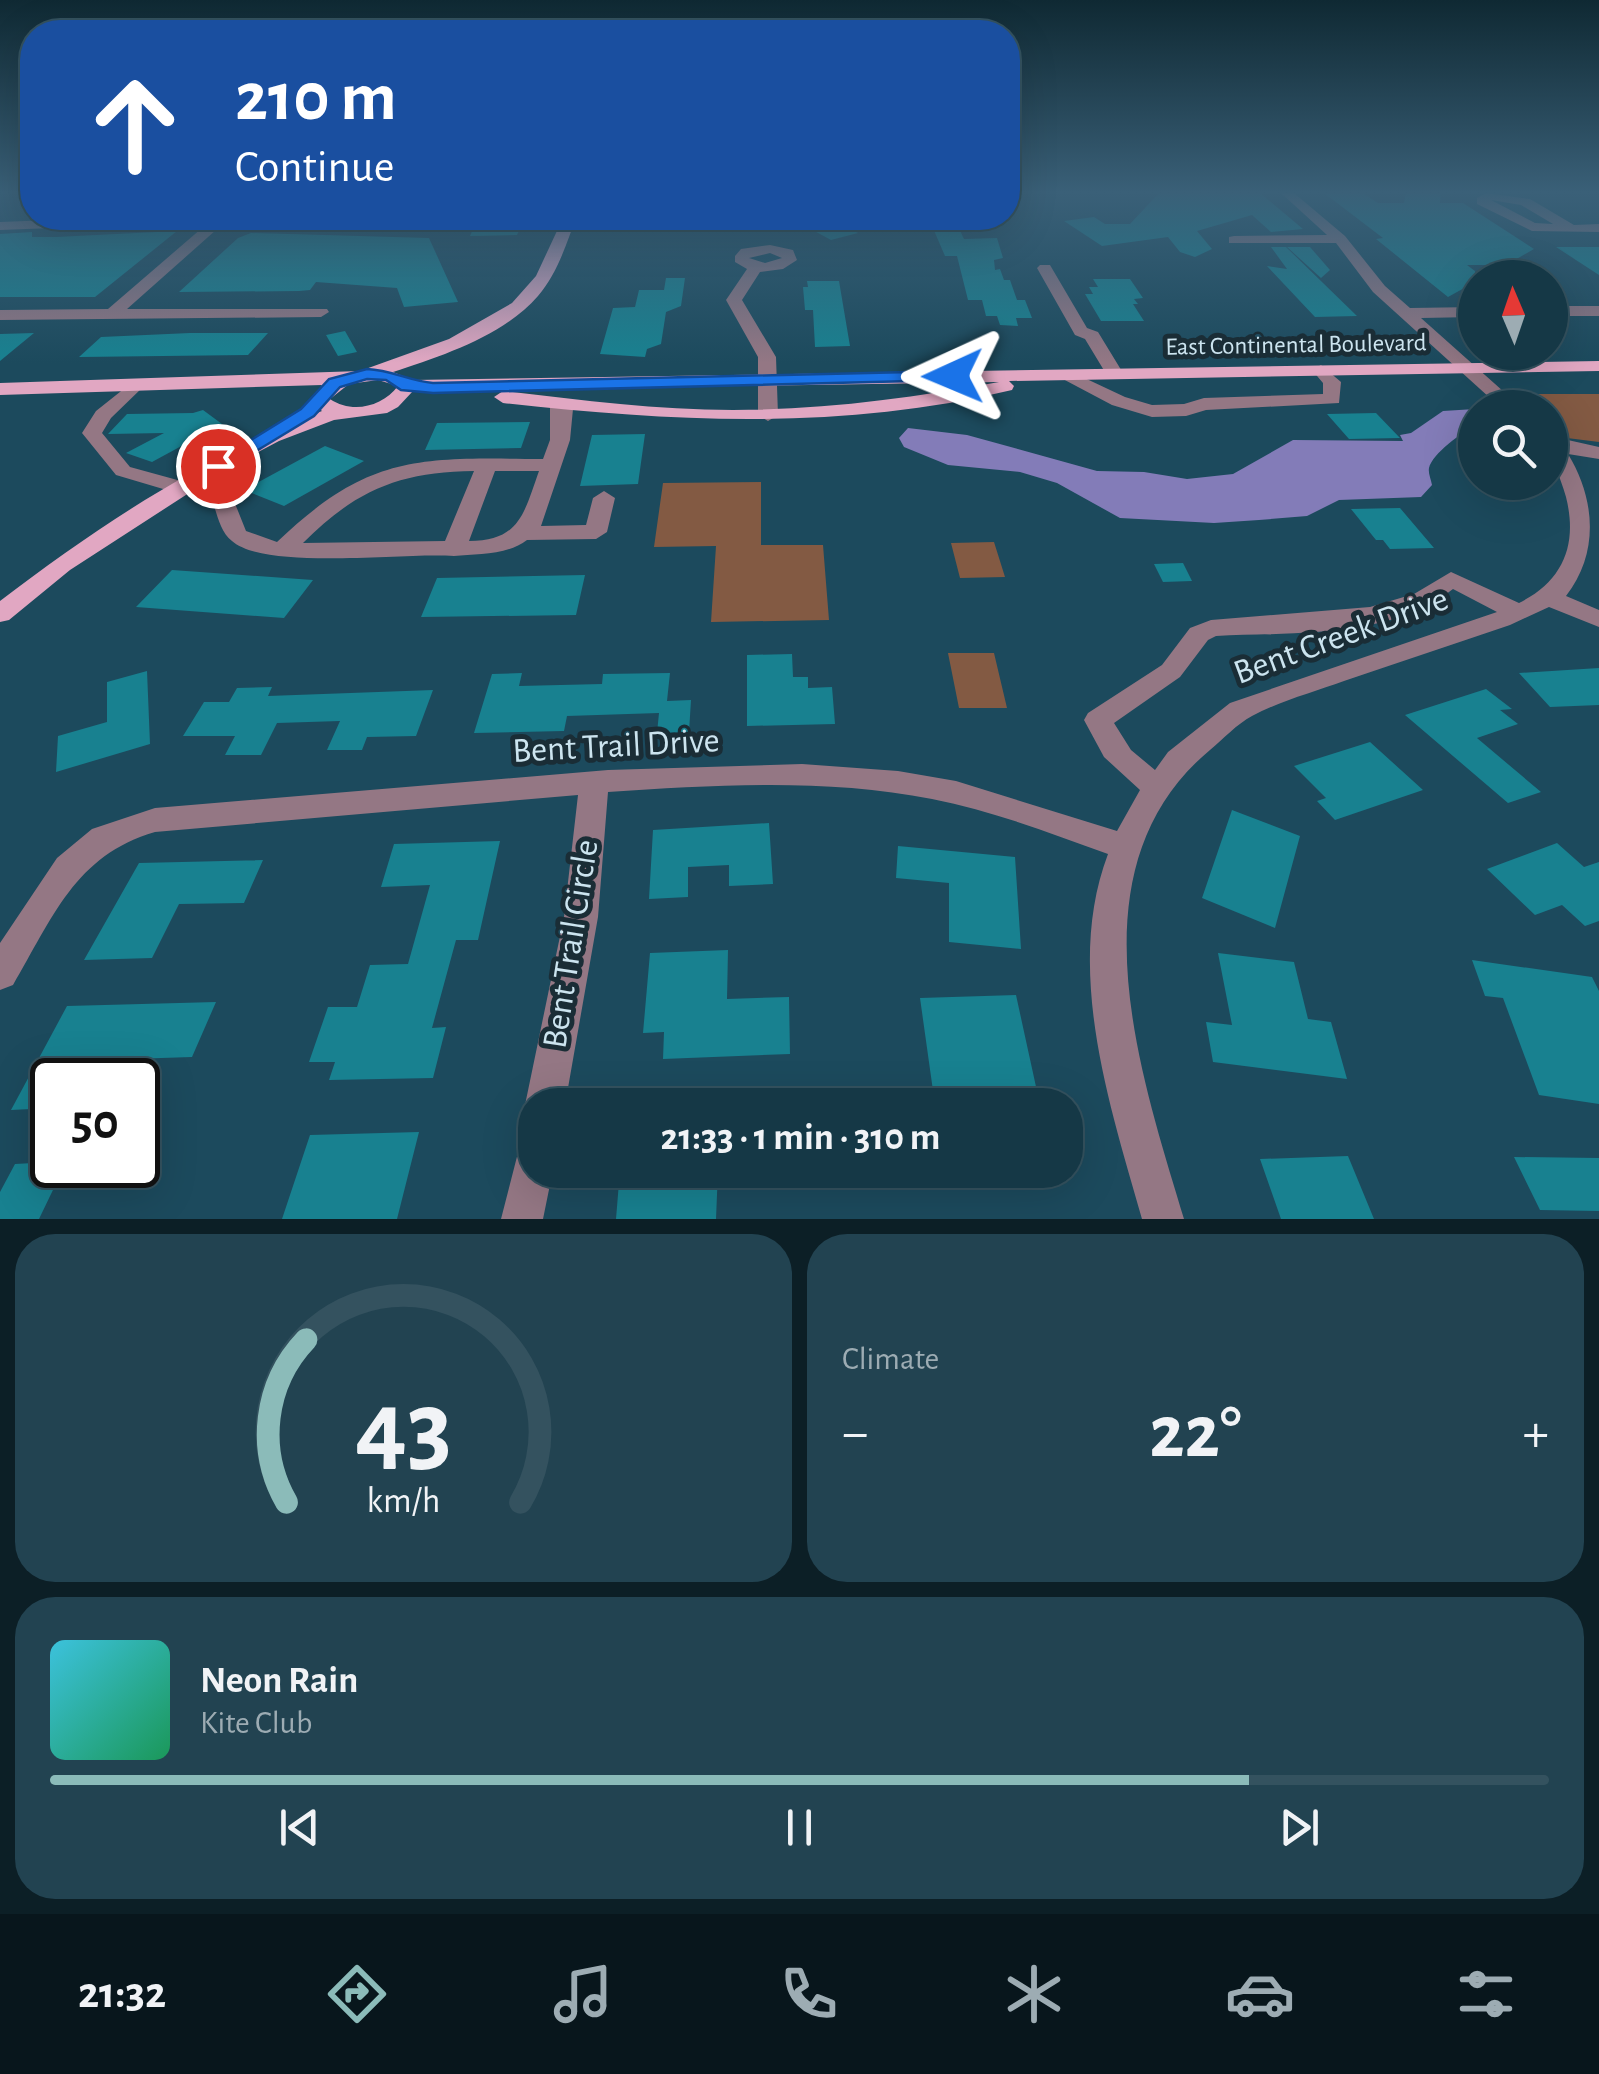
<!DOCTYPE html>
<meta charset="utf-8">
<style>
body{margin:0;font-family:"Alegreya Sans",sans-serif;background:#224351;color:#f1f3f6;height:100vh;display:flex;flex-direction:column;font-size:38px;white-space:nowrap}
*{box-sizing:border-box;margin:0}
p{font-size:32px;color:#9dacb3}
.icon{flex:none;width:55px;height:55px;fill:none;stroke:currentColor;stroke-width:2;stroke-linecap:round;stroke-linejoin:round}
.map{position:relative;height:1219px;overflow:hidden}
.side{display:flex;flex-direction:column;gap:15px;padding:15px;background:#0c1f26;flex:1}
.side>*{flex:none}
.hud{position:absolute;left:20px;top:20px;width:1000px;height:210px;border-radius:40px;box-shadow:0 10px 40px #0002,0 0 0 2px #34525f;background:#1a4fa0;color:#fff;overflow:hidden}
.needle{width:65px;rotate:358deg}
.tools{position:absolute;left:1458px;top:260px;display:grid;gap:20px}
.tools a{display:grid;place-items:center;width:110px;height:110px;border-radius:50%;background:#153846;box-shadow:0 10px 40px #0002,0 0 0 2px #34525f;font-size:50px}
.speed{position:absolute;left:30px;top:1058px;display:flex;gap:20px;font-size:50px;font-weight:700;text-align:center}
.speed>*{display:grid;place-content:center;width:130px;height:130px;border-radius:50%;background:#153846;box-shadow:0 10px 40px #0002,0 0 0 2px #34525f;line-height:1}
.speed .limit{border:5px solid #111;border-radius:15px;background:#fff;color:#111}
.pin{position:absolute;display:grid;place-items:center;width:85px;height:85px;color:#fff;margin:-42px;border:5px solid #fff;border-radius:50%;box-shadow:0 2px 10px #0007}
.me{position:absolute;width:110px;margin:-55px;rotate:269deg;stroke-linejoin:round;filter:drop-shadow(0 0 8px #0008)}
.turn{display:flex;align-items:center;gap:35px;height:210px;padding:0 50px;font-size:45px}
.turn .icon{width:130px;height:130px;stroke-width:2.5}
.turn b{display:block;font-size:70px;line-height:85px}
.big{font-size:75px;font-weight:600;line-height:1.1}
.side .card{flex:1;display:flex;flex-direction:column;justify-content:center;gap:15px;min-width:0;padding:0 35px;border-radius:40px;background:#224351}
.side .dial{align-items:center;gap:0}
.dial svg{height:260px;overflow:visible;fill:none;stroke:#34525f;stroke-width:7;stroke-linecap:round;text-anchor:middle}
.dial text{fill:#f1f3f6;stroke:none}
.song{display:flex;align-items:center;gap:30px}
.cover{width:120px;height:120px;border-radius:15px;background:linear-gradient(135deg,hsl(190 70% 55%),hsl(150 70% 35%))}
.played{height:10px;border-radius:5px;background:linear-gradient(90deg,#8bbbb9 80%,#34525f 80%)}
.keys{display:flex;justify-content:space-around;direction:ltr}
.heat{display:flex;justify-content:space-between;align-items:center;font-size:55px;direction:ltr}
.side .tiles{flex:1;display:grid;gap:15px;grid-template-columns:1fr 1fr}
.card:last-child{grid-column:span 2}
.trip{position:absolute;left:518px;top:1088px;width:565px;height:100px;border-radius:40px;background:#153846;box-shadow:0 10px 40px #0002,0 0 0 2px #34525f;font-weight:600;line-height:100px;text-align:center}
.tab-bar{display:flex;height:160px;justify-content:space-around;align-items:center;background:#08161c;color:#9dacb3}
.tab-bar .icon{width:70px;height:70px}
.tab-bar .current{color:#8bbbb9}
.tab-bar b{font-size:45px;color:#f1f3f6}
.map>svg:first-child{display:block}
.green{fill:#835a43}
.water{fill:#837cb8}
.building{fill:#188190}
.lines{fill:none;stroke-linecap:round;stroke-linejoin:round}
.minor{fill:#947784;fill-rule:evenodd}
.major{fill:#e1a7c2;fill-rule:evenodd}
.route{fill:#1a73e8;stroke:#114b97;stroke-width:2.5}
.labels{text-anchor:middle;dominant-baseline:central;stroke-width:10;stroke-linejoin:round;paint-order:stroke}
.far-street-label{font-size:25px;fill:#cce4ef;stroke:#1a2d36}
.near-street-label{font-size:35px;fill:#cce4ef;stroke:#1a2d36}
</style>
<div class="map">
<svg width="1599" height="1219" viewBox="0 0 1599 1219">
<rect width="100%" height="100%" fill="#1c4a5d"/>
<!-- green -->
<path class="green" d="M1524 394H1599V442L1567 438 1550 420V408L1537 407Z
M761 482V545H823L829 620 711 622 716 546 654 547 663 483Z
M994 542 1005 577 960 578 951 543Z
M948 653H994L1007 708H959Z"/>
<!-- water -->
<path class="water" d="M1475 409V427C1463 431 1432 454 1429 468 1428 473 1431 479 1432 485L1421 497 1339 500 1307 516 1259 520 1214 523 1120 518 1057 483 1020 472 948 465 904 447 899 438 908 428 967 435 1097 471 1144 472 1187 479 1233 474 1293 440 1403 441 1400 435 1411 433 1443 411Z"/>
<!-- building -->
<path class="building" d="M1159 193H1260L1303 229 1271 232 1252 215 1197 231 1212 249 1195 257 1180 252 1168 237 1102 246 1064 221 1094 217 1105 224H1130Z
M1324 193H1363L1378 203H1404L1406 193H1441L1440 203H1463L1534 249 1506 265H1467L1475 271V282L1448 297 1376 239 1383 238Z
M478 218H525L517 235 470 236Z
M954 218 964 239 997 238 1003 258 994 260 995 270 1000 269 1004 280H1010L1017 300H1025L1032 318H1016L1018 326 1000 325 997 316H986L982 300H968L957 256H945L929 219Z
M834 221 858 233 831 240 807 227Z
M177 231 95 297H0V234L32 232V237H56Z
M251 233 429 238 458 302 404 307 397 288 316 282 310 290 299 291 179 292 238 238Z
M1271 247H1286L1357 316 1315 317 1267 266 1287 269Z
M1287 247H1310L1330 270 1321 278Z
M1556 247H1599V275Z
M666 278H685L681 306 666 312 661 344 647 349 645 357 600 354 613 308 635 307 639 290H664Z
M1093 279H1130L1143 298 1134 299 1138 304H1133L1144 321H1101L1085 294H1093L1089 287H1098Z
M807 281H839L850 346 815 347 813 310H805L803 287H808Z
M345 331 357 352 338 356 326 335Z
M34 333 0 361V334Z
M190 333H268L248 355 79 357 101 337Z
M203 410 222 424 152 462 126 453 164 433 108 434 127 414 193 413Z
M1376 413 1400 438 1349 439 1327 414Z
M530 422 521 448 425 450 437 423Z
M645 434 638 484 580 486 592 435Z
M325 446 364 461 284 506 244 490Z
M1400 508 1434 548 1390 549 1383 540H1376L1351 509Z
M1183 563 1192 581 1163 582 1154 564Z
M172 570 313 580 284 618 136 607Z
M585 575 576 615 421 617 437 578Z
M792 654 793 677H808V688L832 687 835 724 747 726V655Z
M1599 668V705L1550 707 1519 673Z
M147 671 150 744 56 772 58 736 107 722V682Z
M522 673 519 686 602 684 603 674 670 673 667 701 691 700 689 732 657 733 659 713 567 716 564 731 474 733 492 674Z
M272 687 268 696 433 690 416 736 367 737 362 750H327L340 721 277 723 261 755H225L235 736H183L204 702H229L237 688Z
M1486 689 1512 709 1500 710 1518 724 1477 738 1541 792 1508 803 1405 715Z
M1370 742 1423 790 1335 820 1317 801 1326 798 1294 766Z
M1232 810 1300 836 1275 928 1202 898Z
M769 823 773 884 729 886V865L688 867V897L649 899 653 830Z
M500 841 478 940H456L432 1028 446 1027 433 1078 329 1080 335 1062H309L328 1007H357L370 965 408 964 430 885 381 887 394 844Z
M1557 843 1584 867 1599 862V921L1585 926 1562 905 1535 915 1487 869Z
M898 846 1015 857 1021 949 949 942V883L896 878Z
M263 860 244 903 179 904 152 958 84 960 139 863Z
M728 950 727 999 789 997 790 1054 663 1059 664 1032 643 1033 650 953Z
M1218 953 1294 962 1308 1019 1331 1022 1347 1079 1213 1062 1206 1022 1232 1025Z
M1472 960 1592 977 1599 991V1104L1539 1095 1503 998 1485 996Z
M1016 995 1040 1105H935L920 998Z
M216 1002 192 1057 100 1060 90 1080H52V1108L11 1110 67 1006Z
M419 1132 397 1219H282L310 1135Z
M1348 1156 1374 1219H1281L1260 1159Z
M1514 1157 1599 1158V1211L1540 1210Z
M52 1162 65 1165 39 1219H0V1192L15 1164Z
M620 1170H718L716 1219H616Z"/>
<g class="lines">
<!-- minor -->
<path class="minor" d="M1281 193H1294L1345 236 1385 286 1410 308 1475 307V317L1421 318 1522 408H1501L1373 292 1336 243H1229V237L1234 236 1327 235Z
M1486 193 1530 199 1574 225 1599 224V232L1532 231 1477 204V198ZM1491 200 1521 205 1553 224 1535 223Z
M102 218H415L408 222H225L127 309H327L329 312 321 317 0 320V310L108 309 209 222 0 230V222Z
M770 245 793 250 797 260 783 269 760 272 742 300 776 357 778 415 768 421 758 415V357L726 300 747 269 735 262V256L741 249ZM770 253 782 258 765 263 749 258Z
M1040 265H1050L1087 328 1098 332 1123 373 1120 377H1108L1085 339 1075 335 1037 268Z
M1550 306H1599V316H1550Z
M1321 365 1341 382 1339 403 1206 410 1186 416 1152 417 1112 405 1061 378 1070 373 1076 374 1125 397 1152 405 1184 404 1204 398 1323 394V383L1312 370Z
M135 380 144 386 111 418 102 433 130 467 181 481 191 476 230 491 246 531 277 542C370 453 421 458 543 459L550 440V405L560 399 567 401 573 409 570 440 541 526 586 525 593 498 604 491 615 498 607 532 596 539 527 540C508 555 477 554 454 556 405 552 266 571 232 541 220 532 217 513 212 500L190 489 180 494 116 475 82 433 96 411ZM474 471 445 541 303 543C356 490 399 472 474 471ZM495 471H539C524 513 520 541 469 541Z
M1550 436 1599 447V459L1568 454C1596 500 1599 554 1566 596L1599 610V627L1549 607 1510 625C1455 644 1399 662 1344 681 1314 692 1280 701 1252 716 1237 724 1223 739 1210 750 1069 867 1140 1072 1184 1219H1142C1110 1106 1064 970 1108 854 1050 833 993 811 932 799 826 778 715 785 608 792L598 917 565 1105H535V1120L525 1105 564 917 578 795 155 832C75 855 52 919 13 985L0 990V943L57 858 92 829 155 808 608 770 802 764 898 771 956 781 1117 831 1140 790 1104 757 1084 720 1088 713 1162 665 1190 628 1211 620 1370 607 1414 594 1451 572 1519 603C1563 581 1578 545 1566 497 1560 475 1550 459 1550 436ZM1453 589 1497 612 1230 703 1168 752 1155 770 1131 750 1114 723 1180 677 1208 640 1216 636C1290 632 1392 639 1453 589Z
M535 1135V1170H553L543 1219H501L521 1141Z"/>
<!-- major -->
<path class="major" d="M563 218H576C566 245 557 274 538 296 503 336 442 356 393 372L413 380 1599 361V371L1009 381 1014 386 1012 390C842 431 674 422 503 403L494 397 503 391C579 400 656 410 733 410 822 410 911 398 999 382L413 391 398 407 387 413 334 420 279 441 226 469 70 570 9 620 0 622V601C98 526 206 455 322 411L311 401 322 385 0 395V383L360 371 449 339 512 303 536 276ZM378 380 398 386C382 407 352 414 330 399L349 384Z"/>
</g>
<!-- sky -->
<linearGradient id="sky" x2="0" y2="1"><stop stop-color="#0f2933"/><stop offset="0.53" stop-color="#3a6078"/><stop offset="1" stop-color="#3a6078" stop-opacity="0"/></linearGradient>
<rect width="1599" height="363" fill="url(#sky)"/>
<!-- route -->
<path class="route" d="M367 369C392 370 409 381 433 383L953 371 962 376 953 380 433 393 401 390 386 380 367 379 340 387 314 416 225 470 218 471 209 466 301 409 329 379Z"/>
<g class="labels">
<!-- far-street labels -->
<g class="far-street-label">
<text transform="translate(1296 345) rotate(-1)">East Continental Boulevard</text>
</g>
<!-- near-street labels -->
<g class="near-street-label">
<text transform="translate(1341 636) rotate(-20)">Bent Creek Drive</text>
<text transform="translate(616 746) rotate(-3)">Bent Trail Drive</text>
<text transform="translate(571 944) rotate(-81)">Bent Trail Circle</text>
</g>
</g>
</svg>
<div class="tools">
<a><svg class="needle" viewBox="-14 -14 28 28"><path d="M0-13l5 13h-10z" fill="#e53935"/><path d="M0 13l5-13h-10z" fill="#9dacb3"/></svg></a>
<a><svg class="icon" aria-label="search" viewBox="0 0 24 24"><circle cx="10" cy="10" r="6"/><path d="M15 15l6 6"/></svg></a>
</div>
<div class="speed"><div class="limit">50</div></div>
<div class="pin" style="left:218px;top:466px;background:#d93025"><svg class="icon" aria-label="arrive" viewBox="0 0 24 24"><path d="M6 21V4h12l-3 4 3 4H6"/></svg></div>
<svg class="me" style="left:953px;top:376px" viewBox="-20 -20 40 40"><path d="M0-17L14 15 0 8-14 15z" fill="#1a73e8" stroke="#fff" stroke-width="4"/></svg>
<div class="trip">21:33 · 1 min · 310 m</div>
<div class="hud">
<div class="turn"><svg class="icon" aria-label="ahead" viewBox="0 0 24 24"><path d="M12 20V5M6 11l6-6 6 6"/></svg><div><b>210 m</b>Continue</div></div>
</div>
</div>
<section class="side">
<div class="tiles">
<div class="card dial"><svg viewBox="0 0 100 80">
<path d="M14 69A42 42 0 1 1 86 69"/>
<path d="M14 69A42 42 0 0 1 20 19" stroke="#8bbbb9"/>
<text x="50" y="56" font-size="32" font-weight="700">43</text>
<text x="50" y="72" font-size="11">km/h</text>
</svg></div>
<div class="card"><p>Climate</p>
<div class="heat"><a>−</a><b class="big">22°</b><a>+</a></div>
</div>
<div class="card">
<div class="song"><i class="cover"></i><div><b>Neon Rain</b><p>Kite Club</p></div></div>
<div class="played"></div>
<div class="keys"><svg class="icon" aria-label="previous" viewBox="0 0 24 24"><path d="M18 5L8 12l10 7zM5 5v14"/></svg><svg class="icon" aria-label="pause" viewBox="0 0 24 24"><path d="M8 5v14M16 5v14"/></svg><svg class="icon" aria-label="next" viewBox="0 0 24 24"><path d="M6 5l10 7-10 7zM19 5v14"/></svg></div>
</div>
</div>
</section>
<nav class="tab-bar">
<b>21:32</b>
<svg class="icon current" aria-label="directions" viewBox="0 0 24 24"><path d="M12 3l9 9-9 9-9-9zM9 14v-3h6M13 9l2 2-2 2"/></svg>
<svg class="icon" aria-label="music" viewBox="0 0 24 24"><path d="M9 18V5l10-2v13"/><circle cx="6" cy="18" r="3"/><circle cx="16" cy="16" r="3"/></svg>
<svg class="icon" aria-label="phone" viewBox="0 0 24 24"><path d="M5 4h4l2 5-3 2q2 4 5 5l2-3 5 2v4C11 20 4 13 5 4z"/></svg>
<svg class="icon" aria-label="climate" viewBox="0 0 24 24"><path d="M12 3v18M4 7l16 10M4 17L20 7"/></svg>
<svg class="icon" aria-label="car" viewBox="0 0 24 24"><path d="M5 17H2v-5l4-1 3-4h7l3 4 3 1v5h-3M9 17h6M6 11h13"/><circle cx="7" cy="17" r="2"/><circle cx="17" cy="17" r="2"/></svg>
<svg class="icon" aria-label="filters" viewBox="0 0 24 24"><path d="M4 7h16M4 17h16"/><circle cx="9" cy="7" r="2"/><circle cx="15" cy="17" r="2"/></svg>
</nav>
